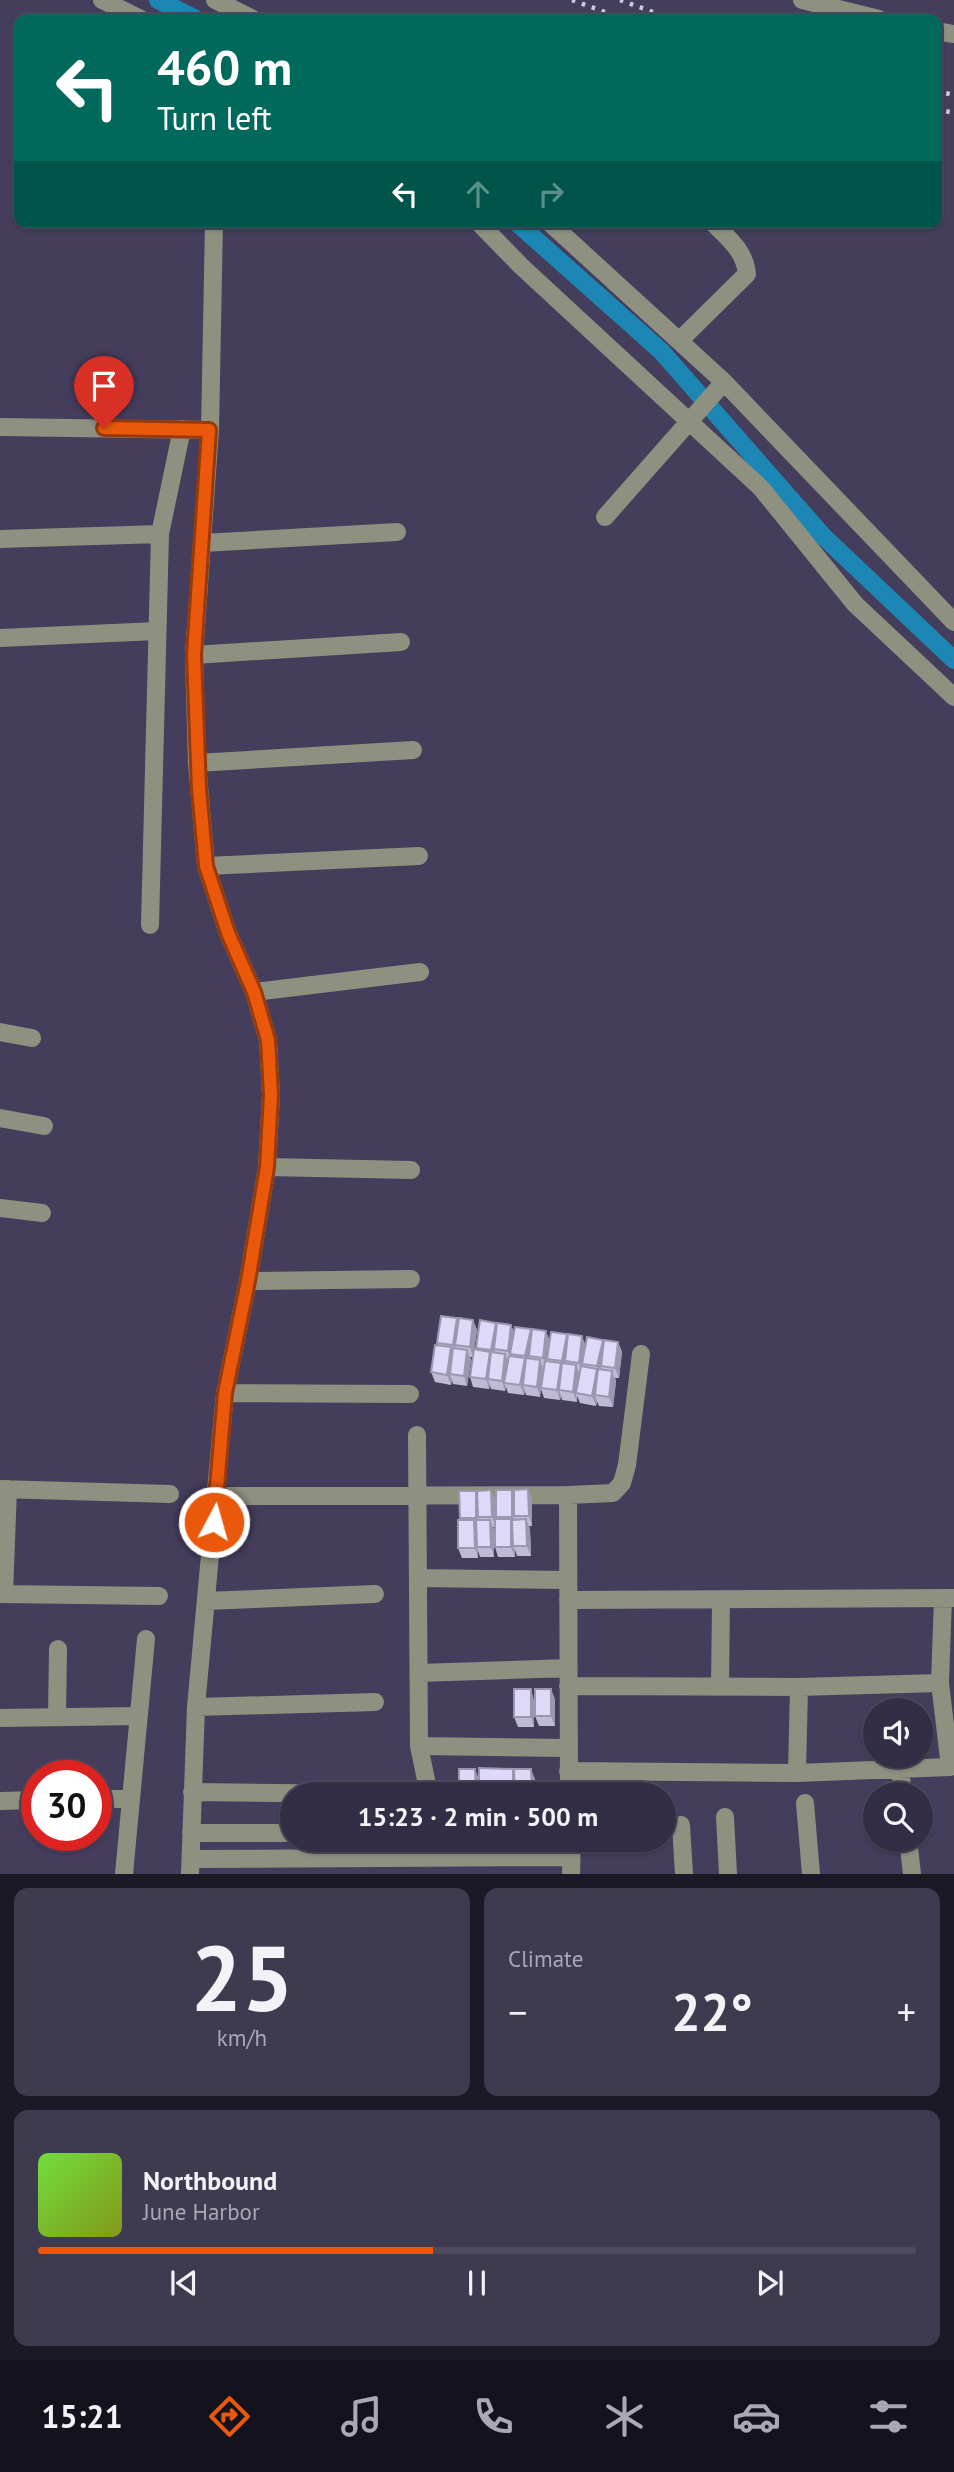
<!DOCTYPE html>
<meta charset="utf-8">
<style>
body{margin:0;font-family:"PT Sans",sans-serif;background:#3e3a50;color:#f1f3f6;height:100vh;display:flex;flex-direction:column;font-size:26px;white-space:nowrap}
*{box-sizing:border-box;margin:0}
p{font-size:23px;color:#a9a8b3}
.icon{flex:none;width:38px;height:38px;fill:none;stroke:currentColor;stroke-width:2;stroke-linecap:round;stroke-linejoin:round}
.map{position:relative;height:1874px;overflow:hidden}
.panel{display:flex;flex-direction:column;gap:14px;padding:14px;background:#1c1926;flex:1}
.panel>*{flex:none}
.banner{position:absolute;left:14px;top:14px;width:928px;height:214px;border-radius:14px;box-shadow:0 2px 5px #0004,0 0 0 2px #4e4a5e;background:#00695c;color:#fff;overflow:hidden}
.tools{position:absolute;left:863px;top:1698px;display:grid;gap:14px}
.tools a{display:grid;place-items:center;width:70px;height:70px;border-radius:50%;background:#332e45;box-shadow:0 2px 5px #0004,0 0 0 2px #4e4a5e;font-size:35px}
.speed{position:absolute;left:21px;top:1760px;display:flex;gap:14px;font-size:35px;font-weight:700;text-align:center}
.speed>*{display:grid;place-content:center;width:91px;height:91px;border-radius:50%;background:#332e45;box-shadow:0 2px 5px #0004,0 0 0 2px #4e4a5e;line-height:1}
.speed .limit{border:10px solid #d22;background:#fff;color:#111}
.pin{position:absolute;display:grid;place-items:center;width:60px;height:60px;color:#fff;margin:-72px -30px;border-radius:50% 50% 50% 0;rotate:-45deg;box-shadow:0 0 7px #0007}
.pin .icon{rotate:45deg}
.me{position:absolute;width:77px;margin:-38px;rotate:6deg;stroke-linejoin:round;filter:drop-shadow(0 0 5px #0008)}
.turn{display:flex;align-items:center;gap:24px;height:147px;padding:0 28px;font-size:32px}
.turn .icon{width:91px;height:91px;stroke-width:2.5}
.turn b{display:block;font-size:49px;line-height:60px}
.lanes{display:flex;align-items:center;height:66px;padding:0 28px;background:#0003;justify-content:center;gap:35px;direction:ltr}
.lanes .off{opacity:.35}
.big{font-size:52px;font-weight:700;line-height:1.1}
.panel .tile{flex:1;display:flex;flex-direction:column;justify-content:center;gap:10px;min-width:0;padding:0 24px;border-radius:14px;background:#3e3a50}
.panel .dial{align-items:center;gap:0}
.dial b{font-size:91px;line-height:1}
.song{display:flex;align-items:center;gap:21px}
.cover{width:84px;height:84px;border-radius:10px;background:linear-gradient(135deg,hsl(100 70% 55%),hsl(70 70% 35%))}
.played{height:7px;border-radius:4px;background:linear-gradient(90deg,#ea580c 45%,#4e4a5e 45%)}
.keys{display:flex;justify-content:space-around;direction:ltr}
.heat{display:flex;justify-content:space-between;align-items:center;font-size:38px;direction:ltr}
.panel .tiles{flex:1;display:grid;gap:14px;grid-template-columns:1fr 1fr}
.tile:last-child{grid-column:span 2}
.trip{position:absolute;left:280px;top:1782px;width:396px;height:70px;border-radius:35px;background:#332e45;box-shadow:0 2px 5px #0004,0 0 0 2px #4e4a5e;font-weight:700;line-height:70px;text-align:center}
.tab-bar{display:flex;height:112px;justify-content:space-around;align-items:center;background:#14121c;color:#a9a8b3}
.tab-bar .icon{width:49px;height:49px}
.tab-bar .on{color:#ea580c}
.tab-bar b{font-size:32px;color:#f1f3f6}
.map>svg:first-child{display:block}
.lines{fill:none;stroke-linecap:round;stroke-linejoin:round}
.canal{stroke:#1c86b5;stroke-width:18}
.minor{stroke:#8e9080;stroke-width:18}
.rail{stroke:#cfcce0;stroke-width:4.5;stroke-dasharray:3.5 7;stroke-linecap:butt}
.wall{fill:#bfbad6}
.shaded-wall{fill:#9b97ae}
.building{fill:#ded8f9;stroke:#9b97ae;stroke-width:2}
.route-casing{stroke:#983908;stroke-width:18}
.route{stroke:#ea580c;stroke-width:12}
</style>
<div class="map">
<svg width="954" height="1874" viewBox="0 0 954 1874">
<rect width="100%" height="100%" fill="#443d5c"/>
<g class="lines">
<!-- canal -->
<path class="canal" d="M158 0 196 19
M516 222 661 351 823 536 954 660"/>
<!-- minor -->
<path class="minor" d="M102 0 141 19
M215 0 253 19
M802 0 879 19
M936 31 954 34
M478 222 521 266 761 488 855 604 954 697
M549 222 724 382 954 622
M679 341 747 274C745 251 728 238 712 222
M0 427 210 430
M605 517 724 382
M0 539 160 534
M203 543 397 532
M0 638 157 631
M194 655 401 642
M197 763 413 750
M206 866 419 856
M150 925 160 534 182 429
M254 992 420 972
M0 1032 32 1038
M0 1118 44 1126
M267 1167 411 1170
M0 1208 42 1213
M248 1281 411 1279
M225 1393 410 1394
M417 1435 419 1746 429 1794
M0 1489 170 1494
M568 1495 569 1794
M217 1496 568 1495 613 1493 622 1483 627 1465 641 1354
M418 1578 568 1580
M0 1594 159 1596
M4 1594 8 1489
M568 1600 954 1598
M206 1601 375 1594
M419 1673 568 1668
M568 1686 799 1687 940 1683
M720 1687 721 1599
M196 1707 375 1702
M57 1717 58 1649
M0 1718 139 1716
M419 1746 568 1748
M900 1769 903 1794
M568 1771 797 1773 950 1767 940 1683 943 1598
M797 1773 799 1687
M192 1792 370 1794
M96 1799H131
M0 1801 37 1800
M805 1803 811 1874
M725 1817 728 1874
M681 1825 684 1874
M191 1833H292
M908 1839 912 1874
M191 1859 571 1857
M124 1874 146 1639
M190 1874 196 1707 225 1393 248 1281 267 1167 271 1095 268 1040 254 992 228 933 206 866 197 763 194 655 210 430 214 222
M571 1874 572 1839"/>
<!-- rail -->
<path class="rail" d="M572 0 624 19
M620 0 672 19
M936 91 954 95
M936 109 954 113"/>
</g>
<!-- wall -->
<path class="wall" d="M473 1320 477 1330 474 1349 477 1350 476 1348 496 1323 497 1326 511 1325 514 1332 531 1329 532 1332 549 1341 567 1334 568 1337 586 1345 618 1342 622 1352 619 1378H615L616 1381 613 1407 599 1406 597 1401 596 1406 580 1403 577 1396V1402L562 1400 561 1396 560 1400 544 1398 541 1389 540 1397 526 1395 525 1391 524 1395 508 1393 506 1387 505 1391 491 1389 490 1385 489 1389 473 1387 470 1377 473 1357H470L471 1360 467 1386 453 1384 452 1380 451 1385 435 1382 431 1372 438 1345 437 1343 459 1321Z
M491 1490 495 1500 496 1519H497L496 1517 512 1490 514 1495 532 1499V1526H529L530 1529 531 1556H517L515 1550V1557H498L495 1547V1527H493L494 1530V1557H480L478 1551V1558H462L458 1548 461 1520 460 1518 476 1491 477 1496Z
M555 1699V1726H539L535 1716Z
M534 1700V1727H518L514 1717Z"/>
<!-- shaded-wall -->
<path class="shaded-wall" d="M457 1318 461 1328 455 1345 458 1351 457 1355 453 1345Z
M473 1320 477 1330 473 1357 470 1347Z
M496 1323 499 1333 494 1349 496 1355 495 1360 491 1350Z
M511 1325 515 1335 510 1354 512 1358V1362L508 1351Z
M531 1329 534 1339 529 1356 530 1360 529 1366 525 1356Z
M546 1331 550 1341 546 1368 543 1358Z
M567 1334 570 1344 565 1361 567 1366 566 1371 562 1361Z
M582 1336 586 1346 582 1364 583 1373 579 1363Z
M603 1340 606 1350 601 1366 602 1370 601 1377 597 1366Z
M618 1342 622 1352 619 1378 615 1368Z
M451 1347 455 1357 450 1374 452 1380 451 1385 447 1375Z
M467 1350 471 1360 467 1386 464 1376Z
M490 1352 493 1362 488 1379 490 1385 489 1389 486 1379Z
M505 1354 509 1364 504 1383 506 1387 505 1391 502 1381Z
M525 1358 528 1368 523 1385 525 1391 524 1395 520 1385Z
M540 1360 544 1370 540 1397 537 1387Z
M561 1363 564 1373 559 1390 561 1396 560 1400 557 1390Z
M576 1365 580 1375 576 1393 577 1402 573 1392Z
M597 1369 601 1379 595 1395 597 1401 596 1406 592 1396Z
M612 1371 616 1381 613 1407 609 1397Z
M528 1489 532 1499V1526L529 1516Z
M491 1490 495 1500 496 1527 492 1517Z
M512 1490 516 1500 514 1516 516 1527 512 1517Z
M476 1491 479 1501 478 1517 479 1528 476 1518Z
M511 1519 514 1530 513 1546 515 1550V1557L511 1547Z
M526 1519 530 1529 531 1556 527 1546Z
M474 1520 478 1531 477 1547 478 1551V1558L475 1548Z
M490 1520 494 1530V1557L491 1547Z
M531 1689 534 1700V1727L531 1717Z
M551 1689 555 1699V1726L551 1716Z
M475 1769 479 1779V1794H476Z
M531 1769 535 1779V1794H532Z"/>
<!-- building -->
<path class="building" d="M441 1316 457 1318 453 1345 437 1343Z
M459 1318 473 1320 470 1347 455 1345Z
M480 1320 496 1323 491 1350 476 1348Z
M497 1323 511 1325 508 1351 494 1349Z
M515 1327 531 1329 525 1356 510 1354Z
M532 1329 546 1331 543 1358 529 1356Z
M551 1332 567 1334 562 1361 547 1359Z
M568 1334 582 1336 579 1363 565 1361Z
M587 1337 603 1340 597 1366 582 1364Z
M604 1340 618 1342 615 1368 601 1366Z
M435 1345 451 1347 447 1375 431 1372Z
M453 1348 467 1350 464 1376 450 1374Z
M474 1349 490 1352 486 1379 470 1377Z
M491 1352 505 1354 502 1381 488 1379Z
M509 1356 525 1358 520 1385 504 1383Z
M526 1358 540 1360 537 1387 523 1385Z
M545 1361 561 1363 557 1390 541 1388Z
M562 1363 576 1365 573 1392 559 1390Z
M581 1366 597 1369 592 1396 576 1393Z
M598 1369 612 1371 609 1397 595 1395Z
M528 1489 529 1516H514V1490Z
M491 1490 492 1517H478L477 1491Z
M496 1490H512V1517H496Z
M459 1491H476V1518H460Z
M495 1519H511V1547H495Z
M526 1519 527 1546H513L512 1520Z
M458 1520H474L475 1548H458Z
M476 1520H490L491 1547H477Z
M514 1689H531V1717H514Z
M535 1689H551V1716H535Z
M479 1768 513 1769V1794H479Z
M459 1769H475L476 1794H459Z
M514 1769H531L532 1794H515Z"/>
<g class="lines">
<!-- route casing -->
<g class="route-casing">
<path id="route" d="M104 428 209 430 194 655 199 789 206 866 228 933 254 992 268 1040 271 1095 267 1167 248 1281 225 1393 214 1522"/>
</g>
<!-- route -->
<use href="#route" class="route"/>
</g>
</svg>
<div class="tools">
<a><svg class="icon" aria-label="sound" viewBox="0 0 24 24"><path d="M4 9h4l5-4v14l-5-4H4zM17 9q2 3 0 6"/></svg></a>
<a><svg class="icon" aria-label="search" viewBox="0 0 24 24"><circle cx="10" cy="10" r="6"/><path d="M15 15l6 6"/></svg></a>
</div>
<div class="speed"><div class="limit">30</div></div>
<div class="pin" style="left:104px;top:428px;background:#d93025"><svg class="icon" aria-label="arrive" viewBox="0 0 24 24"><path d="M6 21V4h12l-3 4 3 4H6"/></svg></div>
<svg class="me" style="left:214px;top:1522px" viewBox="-20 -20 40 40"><circle r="17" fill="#ea580c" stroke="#fff" stroke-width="3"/><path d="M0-11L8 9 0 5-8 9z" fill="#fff"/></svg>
<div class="trip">15:23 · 2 min · 500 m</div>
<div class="banner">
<div class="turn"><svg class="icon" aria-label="left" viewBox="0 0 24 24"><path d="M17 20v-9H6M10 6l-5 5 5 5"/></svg><div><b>460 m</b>Turn left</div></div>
<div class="lanes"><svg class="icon" aria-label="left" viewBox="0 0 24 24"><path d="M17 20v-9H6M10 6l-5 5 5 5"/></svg><svg class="icon off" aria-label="ahead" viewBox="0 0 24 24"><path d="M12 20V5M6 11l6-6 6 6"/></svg><svg class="icon off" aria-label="right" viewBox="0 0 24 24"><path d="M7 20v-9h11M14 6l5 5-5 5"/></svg></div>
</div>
</div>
<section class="panel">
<div class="tiles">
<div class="tile dial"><b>25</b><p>km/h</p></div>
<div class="tile"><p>Climate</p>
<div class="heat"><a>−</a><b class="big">22°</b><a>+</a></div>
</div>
<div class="tile">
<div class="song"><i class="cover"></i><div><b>Northbound</b><p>June Harbor</p></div></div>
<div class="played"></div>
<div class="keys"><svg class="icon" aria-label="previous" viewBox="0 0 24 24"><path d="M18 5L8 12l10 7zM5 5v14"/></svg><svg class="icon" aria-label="pause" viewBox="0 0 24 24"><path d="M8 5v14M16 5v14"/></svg><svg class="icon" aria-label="next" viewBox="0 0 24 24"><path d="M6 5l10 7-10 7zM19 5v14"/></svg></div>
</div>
</div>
</section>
<nav class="tab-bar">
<b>15:21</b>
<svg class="icon on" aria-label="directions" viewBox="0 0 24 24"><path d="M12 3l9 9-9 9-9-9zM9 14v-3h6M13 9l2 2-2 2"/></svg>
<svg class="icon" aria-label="music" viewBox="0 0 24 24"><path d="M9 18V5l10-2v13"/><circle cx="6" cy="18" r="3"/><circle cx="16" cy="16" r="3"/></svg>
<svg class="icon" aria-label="phone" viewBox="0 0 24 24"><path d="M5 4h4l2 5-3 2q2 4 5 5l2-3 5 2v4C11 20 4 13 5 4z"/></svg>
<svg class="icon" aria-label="climate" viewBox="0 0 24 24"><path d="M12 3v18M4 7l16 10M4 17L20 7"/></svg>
<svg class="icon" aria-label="car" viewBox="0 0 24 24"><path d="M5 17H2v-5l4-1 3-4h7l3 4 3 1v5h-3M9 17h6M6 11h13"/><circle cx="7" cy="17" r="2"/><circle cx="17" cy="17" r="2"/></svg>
<svg class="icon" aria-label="filters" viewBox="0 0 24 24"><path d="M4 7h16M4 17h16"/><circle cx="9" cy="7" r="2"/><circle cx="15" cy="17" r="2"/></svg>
</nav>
